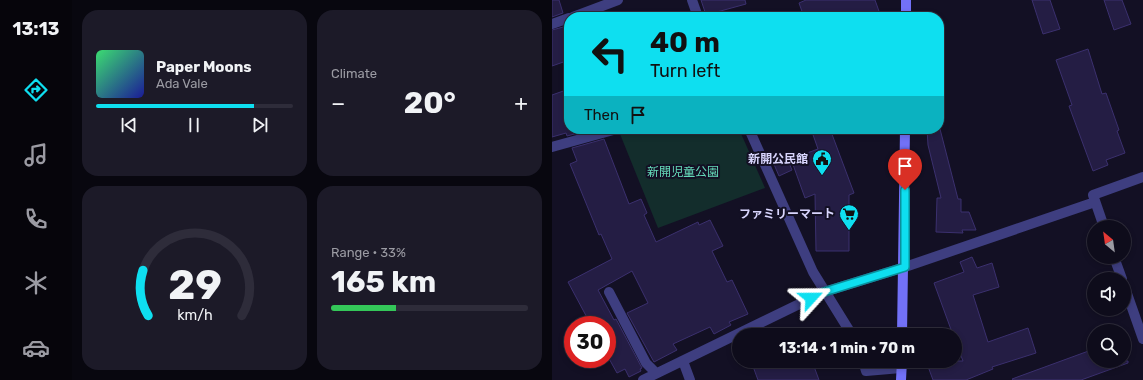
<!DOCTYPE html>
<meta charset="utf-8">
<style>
body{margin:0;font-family:Rubik,"Noto Sans JP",sans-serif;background:#1c1a28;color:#f1f3f6;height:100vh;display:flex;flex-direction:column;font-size:15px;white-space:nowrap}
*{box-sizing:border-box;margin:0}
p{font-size:13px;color:#9b9ba3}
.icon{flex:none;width:22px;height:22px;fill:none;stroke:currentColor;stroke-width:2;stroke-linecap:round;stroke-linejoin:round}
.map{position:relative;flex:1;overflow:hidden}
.side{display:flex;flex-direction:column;gap:10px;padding:10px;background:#08070f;width:480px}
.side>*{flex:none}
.top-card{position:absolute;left:12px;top:12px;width:380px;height:122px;border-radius:16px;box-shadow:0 2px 6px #0003,0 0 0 1px #2e2c3a;background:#0edff0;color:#111;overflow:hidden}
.needle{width:26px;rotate:331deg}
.fabs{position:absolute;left:535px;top:220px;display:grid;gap:8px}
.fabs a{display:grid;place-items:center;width:44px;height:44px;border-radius:50%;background:#0e0c1b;box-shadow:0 2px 6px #0003,0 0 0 1px #2e2c3a;font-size:20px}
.speed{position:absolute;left:12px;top:316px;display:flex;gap:8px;font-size:20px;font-weight:700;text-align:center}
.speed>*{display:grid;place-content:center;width:52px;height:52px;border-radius:50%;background:#0e0c1b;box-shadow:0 2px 6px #0003,0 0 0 1px #2e2c3a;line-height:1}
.speed .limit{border:6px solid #d22;background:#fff;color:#111}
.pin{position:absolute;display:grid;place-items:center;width:34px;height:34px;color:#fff;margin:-41px -17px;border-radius:50% 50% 50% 0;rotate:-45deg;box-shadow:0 0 4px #0007}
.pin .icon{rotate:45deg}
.me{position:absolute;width:44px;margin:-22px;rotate:66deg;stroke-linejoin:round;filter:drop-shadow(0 0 3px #0008)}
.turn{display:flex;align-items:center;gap:14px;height:84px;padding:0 20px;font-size:18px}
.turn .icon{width:52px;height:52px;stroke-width:2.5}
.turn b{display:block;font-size:28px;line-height:34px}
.then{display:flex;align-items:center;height:38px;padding:0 20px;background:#0003;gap:8px;font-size:15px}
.big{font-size:30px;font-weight:700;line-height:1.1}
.side .tile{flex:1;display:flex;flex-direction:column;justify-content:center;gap:6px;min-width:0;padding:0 14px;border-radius:16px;background:#1c1a28}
.side .dial{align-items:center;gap:0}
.dial svg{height:104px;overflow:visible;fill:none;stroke:#2e2c3a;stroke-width:7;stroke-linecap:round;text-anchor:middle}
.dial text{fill:#f1f3f6;stroke:none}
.song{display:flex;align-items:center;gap:12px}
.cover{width:48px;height:48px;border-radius:6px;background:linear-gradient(135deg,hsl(140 70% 55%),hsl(240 70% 35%))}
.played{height:4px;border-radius:2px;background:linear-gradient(90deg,#0edff0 80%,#2e2c3a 80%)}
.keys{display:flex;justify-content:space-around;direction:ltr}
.heat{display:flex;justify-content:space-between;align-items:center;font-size:22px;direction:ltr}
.charge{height:6px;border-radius:3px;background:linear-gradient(90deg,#34c759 33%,#2e2c3a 0)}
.side .tiles{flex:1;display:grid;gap:10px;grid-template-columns:repeat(2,1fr)}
.trip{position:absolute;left:180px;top:328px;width:230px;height:40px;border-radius:20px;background:#0e0c1b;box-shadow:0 2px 6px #0003,0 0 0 1px #2e2c3a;font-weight:700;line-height:40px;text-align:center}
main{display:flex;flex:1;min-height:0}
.menu{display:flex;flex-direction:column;width:72px;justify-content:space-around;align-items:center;background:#06050b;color:#9b9ba3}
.menu .icon{width:28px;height:28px}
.menu .on{color:#0edff0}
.menu b{font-size:18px;color:#f1f3f6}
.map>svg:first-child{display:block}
.green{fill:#132d2c}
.building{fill:#241d44;stroke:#3b306e}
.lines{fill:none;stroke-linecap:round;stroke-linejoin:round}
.street{stroke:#3e3e80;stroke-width:10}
.secondary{stroke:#7271f7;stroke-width:10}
.route-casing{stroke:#09919c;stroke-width:10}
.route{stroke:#0edff0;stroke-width:7}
.labels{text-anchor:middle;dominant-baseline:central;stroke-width:4;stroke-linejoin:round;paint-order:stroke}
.poi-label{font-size:12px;font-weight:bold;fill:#d8d5fd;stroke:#131024;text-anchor:end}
.park-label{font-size:12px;fill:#65d9b9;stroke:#131024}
</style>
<main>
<nav class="menu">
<b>13:13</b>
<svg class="icon on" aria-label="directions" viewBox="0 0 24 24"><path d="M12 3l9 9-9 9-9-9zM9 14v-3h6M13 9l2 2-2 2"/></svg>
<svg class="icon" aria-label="music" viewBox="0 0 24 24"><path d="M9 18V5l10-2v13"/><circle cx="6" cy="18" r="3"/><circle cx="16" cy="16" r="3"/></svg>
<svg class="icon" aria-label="phone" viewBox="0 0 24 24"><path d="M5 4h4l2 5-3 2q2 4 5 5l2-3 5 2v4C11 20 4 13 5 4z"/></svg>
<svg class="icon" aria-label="climate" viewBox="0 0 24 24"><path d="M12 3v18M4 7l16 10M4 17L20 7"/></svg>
<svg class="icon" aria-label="car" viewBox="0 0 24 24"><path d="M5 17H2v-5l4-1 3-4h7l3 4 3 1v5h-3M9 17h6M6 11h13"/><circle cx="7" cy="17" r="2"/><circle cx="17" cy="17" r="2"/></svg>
</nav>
<section class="side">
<div class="tiles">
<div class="tile">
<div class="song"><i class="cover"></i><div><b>Paper Moons</b><p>Ada Vale</p></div></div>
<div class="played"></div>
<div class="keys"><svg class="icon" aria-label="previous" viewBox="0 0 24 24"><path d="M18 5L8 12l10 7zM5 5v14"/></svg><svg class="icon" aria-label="pause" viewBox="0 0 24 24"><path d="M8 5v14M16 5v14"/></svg><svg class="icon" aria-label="next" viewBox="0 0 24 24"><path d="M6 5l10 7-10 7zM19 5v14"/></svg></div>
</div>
<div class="tile"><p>Climate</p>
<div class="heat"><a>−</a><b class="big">20°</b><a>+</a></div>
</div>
<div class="tile dial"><svg viewBox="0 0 100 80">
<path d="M14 69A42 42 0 1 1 86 69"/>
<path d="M14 69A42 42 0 0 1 10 34" stroke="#0edff0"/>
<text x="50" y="56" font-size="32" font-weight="700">29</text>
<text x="50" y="72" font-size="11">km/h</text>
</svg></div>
<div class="tile"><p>Range · 33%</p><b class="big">165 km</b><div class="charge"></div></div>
</div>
</section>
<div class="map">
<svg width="591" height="380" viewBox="0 0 591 380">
<rect width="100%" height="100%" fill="#131024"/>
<!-- green -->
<path class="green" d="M86 129H187L213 188 106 228 68 134Z"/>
<!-- building -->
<path class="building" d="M0 0H7L11 13 0 17Z
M149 0H193L194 4 154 15Z
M254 0H323L328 14 320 17H252L247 3Z
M480 0H498L508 29 491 34Z
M552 0H570L579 24 562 30Z
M15 26 17 31V60L0 66V30Z
M536 49 550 94 554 93 567 130 565 131 573 153 554 160 556 165 541 171 517 106 520 105 504 60Z
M17 89V129H41L15 136 14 133 0 137V95Z
M259 129H278L302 193 297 195V251H264L263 194 253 198 239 159 266 149Z
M375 129H388L406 199H409V212H417L424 230H410L411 233 384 232 385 198H389L376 145Z
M52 139 77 204 89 199 95 213 92 215 104 242 146 222 147 225 158 220 171 246 160 251 175 282 180 280 196 314 177 322 179 325 162 334 158 327 121 344 125 350 102 362 75 313 96 303 80 271 46 290 62 320 64 319 90 368 88 369 89 371 77 377 73 369 65 373 55 355V325H39L16 282 60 259 49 234 47 235 18 164 25 161 20 148Z
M234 156 240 170 227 176 221 162Z
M420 257 425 268 440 263 447 287 421 295 436 342 476 328 484 353 440 367 441 369 414 380H381L374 361H411L403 340V335H401L382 283 412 272 408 262Z
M542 349V361H576V363L529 380H461L460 379Z
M199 361H260L267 380H206Z"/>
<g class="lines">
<!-- street -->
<path class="street" d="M140 0 146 17
M21 17 66 0
M0 24 17 18
M197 129 261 272 300 335
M0 147 65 129
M552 227 541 195 591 177
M562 257 570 279
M572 285 591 339
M57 292 94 363 104 373
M131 361 138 380
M311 361 314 371 349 368
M91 380 272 292 353 267 543 202"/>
<!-- secondary -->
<path class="secondary" d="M354 17V0
M350 335 353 129
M349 380 350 361"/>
</g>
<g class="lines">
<!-- route casing -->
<g class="route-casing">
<path id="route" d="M259 298 272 292 353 267V190"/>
</g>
<!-- route -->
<use href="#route" class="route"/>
</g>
<!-- icons -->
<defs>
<g id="civic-pin" transform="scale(1)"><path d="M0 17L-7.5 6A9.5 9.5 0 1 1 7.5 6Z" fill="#0edff0" stroke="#131024"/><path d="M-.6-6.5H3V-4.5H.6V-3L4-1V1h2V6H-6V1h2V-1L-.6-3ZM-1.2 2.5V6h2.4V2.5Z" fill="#111"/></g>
<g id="supermarket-pin" transform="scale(1)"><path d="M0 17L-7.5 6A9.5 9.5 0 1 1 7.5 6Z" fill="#0edff0" stroke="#131024"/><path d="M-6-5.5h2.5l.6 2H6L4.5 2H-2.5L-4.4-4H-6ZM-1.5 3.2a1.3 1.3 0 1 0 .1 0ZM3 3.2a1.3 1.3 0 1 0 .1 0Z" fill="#111"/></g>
</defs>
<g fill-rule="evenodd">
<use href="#civic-pin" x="270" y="159"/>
<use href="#supermarket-pin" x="297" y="214"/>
</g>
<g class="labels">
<!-- poi labels -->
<g class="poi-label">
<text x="256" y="159">新開公民館</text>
<text x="283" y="214">ファミリーマート</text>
</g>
<!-- park labels -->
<g class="park-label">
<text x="131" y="172">新開児童公園</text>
</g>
</g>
</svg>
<div class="fabs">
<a><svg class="needle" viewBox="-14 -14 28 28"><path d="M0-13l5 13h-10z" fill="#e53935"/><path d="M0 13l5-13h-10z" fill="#9b9ba3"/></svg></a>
<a><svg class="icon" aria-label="sound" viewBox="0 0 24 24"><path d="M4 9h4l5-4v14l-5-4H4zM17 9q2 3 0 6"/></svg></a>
<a><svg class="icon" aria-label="search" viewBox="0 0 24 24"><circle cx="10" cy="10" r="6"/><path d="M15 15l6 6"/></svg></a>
</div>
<div class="speed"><div class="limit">30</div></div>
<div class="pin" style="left:353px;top:190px;background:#d93025"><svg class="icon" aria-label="arrive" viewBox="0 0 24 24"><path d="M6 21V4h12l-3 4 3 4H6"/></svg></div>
<svg class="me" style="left:259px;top:298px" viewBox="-20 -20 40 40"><path d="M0-17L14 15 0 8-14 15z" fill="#0edff0" stroke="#fff" stroke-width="4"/></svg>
<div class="trip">13:14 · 1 min · 70 m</div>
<div class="top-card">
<div class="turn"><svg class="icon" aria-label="left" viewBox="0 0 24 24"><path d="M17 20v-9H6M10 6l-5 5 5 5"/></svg><div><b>40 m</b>Turn left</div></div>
<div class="then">Then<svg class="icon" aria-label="arrive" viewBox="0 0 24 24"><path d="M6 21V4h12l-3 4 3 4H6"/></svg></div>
</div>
</div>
</main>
